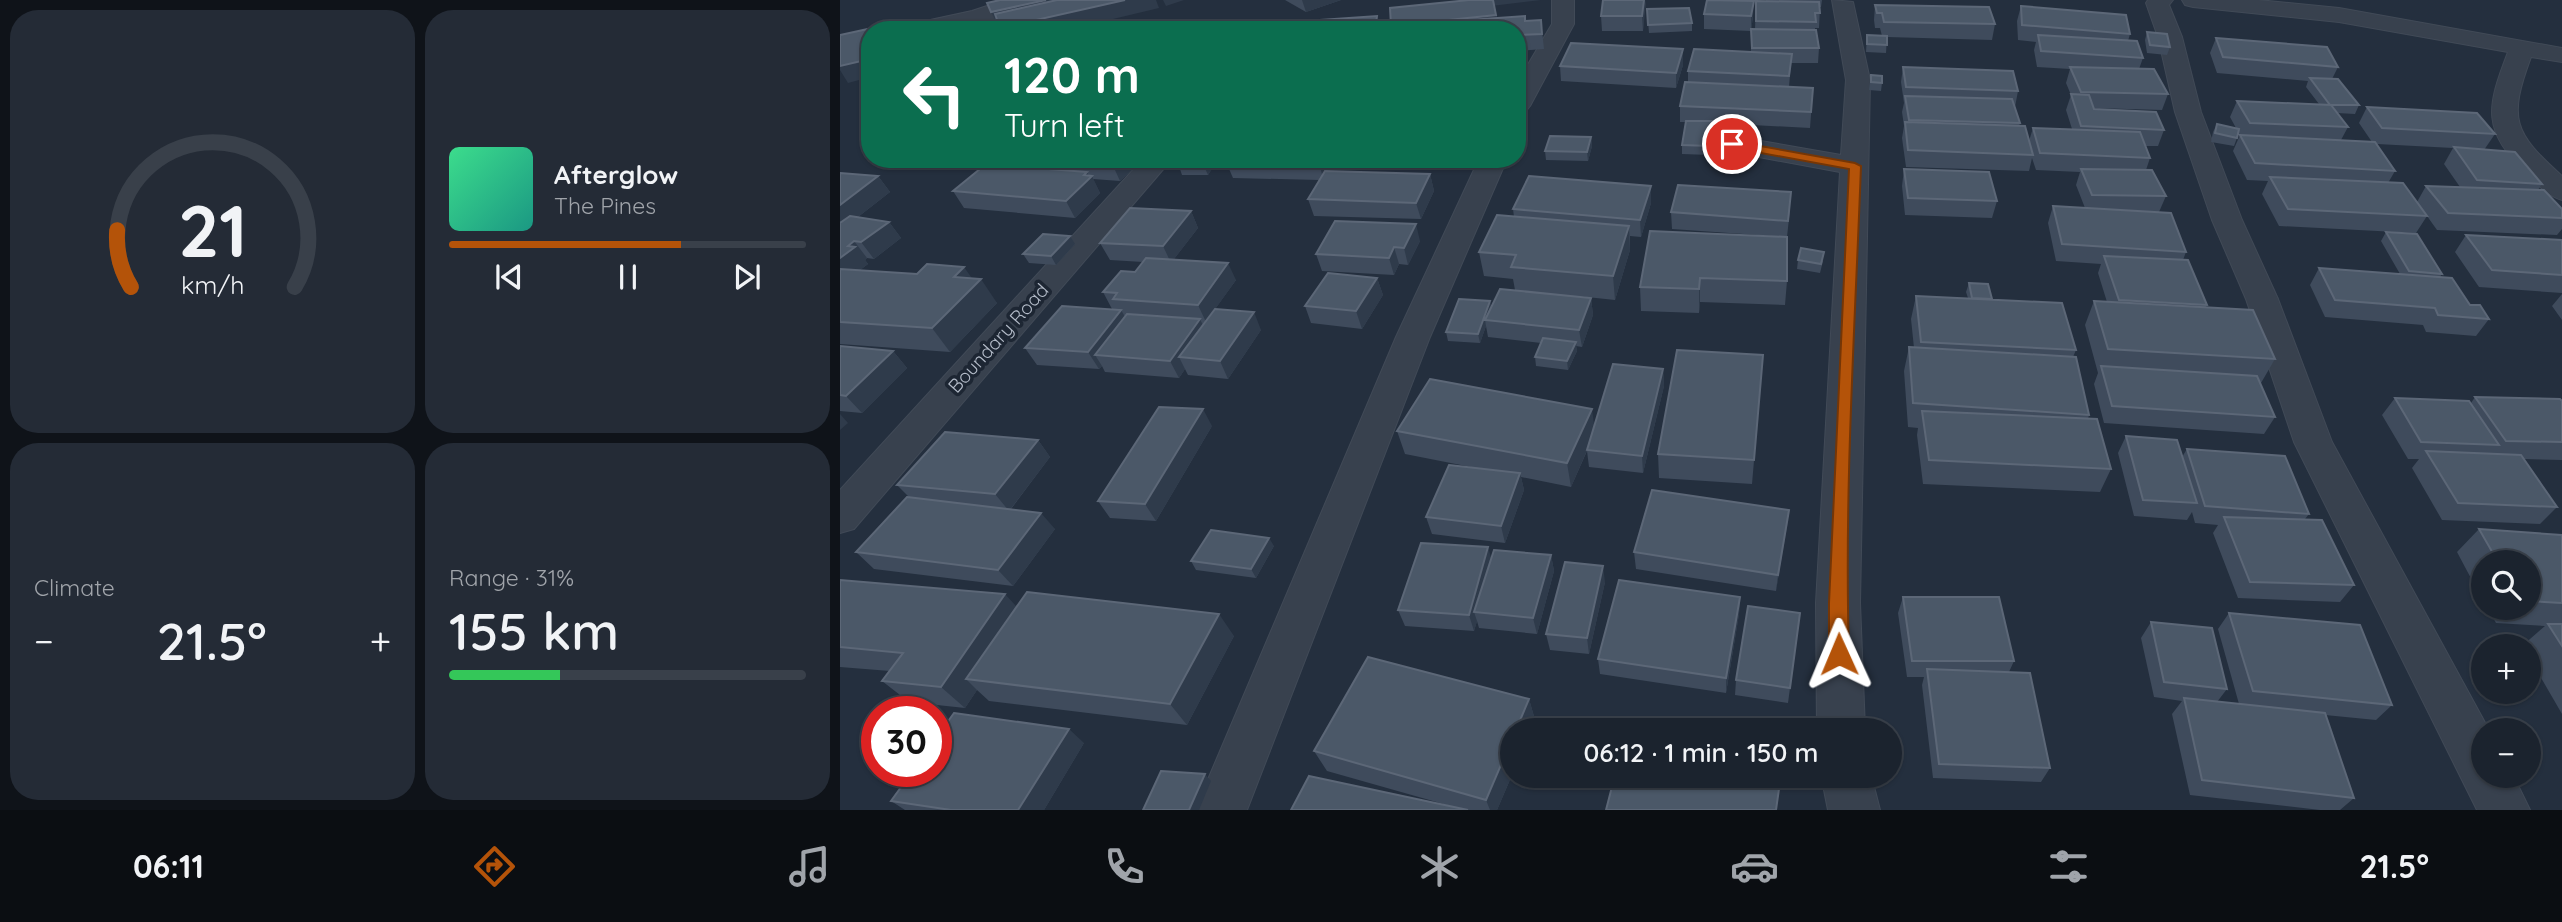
<!DOCTYPE html>
<meta charset="utf-8">
<style>
body{margin:0;font-family:Quicksand,sans-serif;background:#242b36;color:#f1f3f6;height:100vh;display:flex;flex-direction:column;font-size:26px;white-space:nowrap}
*{box-sizing:border-box;margin:0}
p{font-size:23px;color:#a0a4aa}
.icon{flex:none;width:38px;height:38px;fill:none;stroke:currentColor;stroke-width:2;stroke-linecap:round;stroke-linejoin:round}
.map{position:relative;flex:1;overflow:hidden}
.details{display:flex;flex-direction:column;gap:10px;padding:10px;background:#0f1319;width:840px}
.details>*{flex:none}
.banner{position:absolute;left:21px;top:21px;width:665px;height:147px;border-radius:28px;box-shadow:0 2px 5px #0004,0 0 0 2px #39404a;background:#0b6e4f;color:#fff;overflow:hidden}
.controls{position:absolute;left:1631px;top:550px;display:grid;gap:14px}
.controls a{display:grid;place-items:center;width:70px;height:70px;border-radius:50%;background:#1b232e;box-shadow:0 2px 5px #0004,0 0 0 2px #39404a;font-size:35px}
.speed{position:absolute;left:21px;top:696px;display:flex;gap:14px;font-size:35px;font-weight:700;text-align:center}
.speed>*{display:grid;place-content:center;width:91px;height:91px;border-radius:50%;background:#1b232e;box-shadow:0 2px 5px #0004,0 0 0 2px #39404a;line-height:1}
.speed .limit{border:10px solid #d22;background:#fff;color:#111}
.pin{position:absolute;display:grid;place-items:center;width:60px;height:60px;color:#fff;margin:-30px;border:4px solid #fff;border-radius:50%;box-shadow:0 2px 7px #0007}
.me{position:absolute;width:77px;margin:-38px;rotate:359deg;stroke-linejoin:round;filter:drop-shadow(0 0 5px #0008)}
.turn{display:flex;align-items:center;gap:24px;height:147px;padding:0 28px;font-size:32px}
.turn .icon{width:91px;height:91px;stroke-width:2.5}
.turn b{display:block;font-size:49px;line-height:60px}
.big{font-size:52px;font-weight:600;line-height:1.1}
.details .card{flex:1;display:flex;flex-direction:column;justify-content:center;gap:10px;min-width:0;padding:0 24px;border-radius:28px;background:#242b36}
.details .dial{align-items:center;gap:0}
.dial svg{height:182px;overflow:visible;fill:none;stroke:#39404a;stroke-width:7;stroke-linecap:round;text-anchor:middle}
.dial text{fill:#f1f3f6;stroke:none}
.song{display:flex;align-items:center;gap:21px}
.cover{width:84px;height:84px;border-radius:10px;background:linear-gradient(135deg,hsl(150 70% 55%),hsl(170 70% 35%))}
.played{height:7px;border-radius:4px;background:linear-gradient(90deg,#b45309 65%,#39404a 65%)}
.keys{display:flex;justify-content:space-around;direction:ltr}
.heat{display:flex;justify-content:space-between;align-items:center;font-size:38px;direction:ltr}
.charge{height:10px;border-radius:5px;background:linear-gradient(90deg,#34c759 31%,#39404a 0)}
.details .tiles{flex:1;display:grid;gap:10px;grid-template-columns:repeat(2,1fr)}
.trip{position:absolute;left:660px;top:718px;width:402px;height:70px;border-radius:35px;background:#1b232e;box-shadow:0 2px 5px #0004,0 0 0 2px #39404a;font-weight:600;line-height:70px;text-align:center}
.tab-bar{display:flex;height:112px;justify-content:space-around;align-items:center;background:#0b0e12;color:#a0a4aa}
.tab-bar .icon{width:49px;height:49px}
.tab-bar .active{color:#b45309}
.tab-bar b{font-size:32px;color:#f1f3f6}
main{display:flex;flex:1;min-height:0}
.map>svg:first-child{display:block}
.lines{fill:none;stroke-linecap:round;stroke-linejoin:round}
.minor-casing{stroke:#414a57;stroke-width:2}
.minor{fill:#38414e;fill-rule:evenodd}
.wall{fill:#3f4b5c;fill-rule:evenodd}
.shaded-wall{fill:#2f3b4b}
.building{fill:#4b5868;stroke:#5c6777;stroke-width:2}
.route{fill:#b45309;stroke:#753606;stroke-width:2}
.labels{text-anchor:middle;dominant-baseline:central;stroke-width:7;stroke-linejoin:round;paint-order:stroke}
.street-label{font-size:19px;fill:#b4bcc9;stroke:#1d2633}
</style>
<main>
<section class="details">
<div class="tiles">
<div class="card dial"><svg viewBox="0 0 100 80">
<path d="M14 69A42 42 0 1 1 86 69"/>
<path d="M14 69A42 42 0 0 1 8 44" stroke="#b45309"/>
<text x="50" y="56" font-size="32" font-weight="700">21</text>
<text x="50" y="72" font-size="11">km/h</text>
</svg></div>
<div class="card">
<div class="song"><i class="cover"></i><div><b>Afterglow</b><p>The Pines</p></div></div>
<div class="played"></div>
<div class="keys"><svg class="icon" aria-label="previous" viewBox="0 0 24 24"><path d="M18 5L8 12l10 7zM5 5v14"/></svg><svg class="icon" aria-label="pause" viewBox="0 0 24 24"><path d="M8 5v14M16 5v14"/></svg><svg class="icon" aria-label="next" viewBox="0 0 24 24"><path d="M6 5l10 7-10 7zM19 5v14"/></svg></div>
</div>
<div class="card"><p>Climate</p>
<div class="heat"><a>−</a><b class="big">21.5°</b><a>+</a></div>
</div>
<div class="card"><p>Range · 31%</p><b class="big">155 km</b><div class="charge"></div></div>
</div>
</section>
<div class="map">
<svg width="1722" height="810" viewBox="0 0 1722 810">
<rect width="100%" height="100%" fill="#242f3e"/>
<g class="lines">
<!-- minor casing -->
<g class="minor-casing">
<path id="minor" d="M165 0H198L195 5 145 22 109 30H64L67 25 132 11Z
M712 0H734V24L690 106 686 111 677 114V83L712 24Z
M992 0 1013 2 1030 80 1020 603 1025 730H977L976 603 1000 172 892 152 882 150 878 144 882 138 892 136 1001 155 1006 80Z
M1308 0H1333L1329 5 1342 37 1361 112 1402 220 1438 299 1492 442 1649 730H1643V775H1673L1690 810H1637L1454 442 1406 299 1372 220 1335 112 1318 37 1306 3Z
M1342 0H1418L1499 8 1722 48V62L1691 57C1668 119 1673 132 1722 176V200C1708 196 1698 185 1687 174 1642 130 1646 109 1668 52L1499 22 1353 7 1345 5Z
M303 159H332L14 529 0 533V490Z
M639 159H667L590 337 407 810H355L556 337Z
M981 775H1031L1040 810H988Z"/>
</g>
<!-- minor -->
<use href="#minor" class="minor"/>
</g>
<!-- wall -->
<path class="wall" d="M445 0H501L466 12Z
M763 0H805L803 31H762L761 16Z
M926 0H982L981 7H980L979 28H975V30L979 48 978 63H951L949 87 973 88 970 128 874 123 870 155 842 154V145L846 122H840V106L848 82V71L911 52V29H915L916 1H926Z
M1035 5 1155 24 1152 40 1047 37 1046 53 1026 52 1027 35 1042 36 1040 28H1035L1034 20Z
M654 6 657 18 685 21 701 20 704 49 677 51V30H552Z
M1181 6 1290 34 1288 41 1303 58 1299 69 1328 94 1322 110 1253 108 1324 130 1318 146H1305L1310 158 1306 170 1326 196 1319 212 1346 252 1343 260 1367 305 1366 307 1435 359 1421 383H1420L1435 417 1424 434 1264 423 1254 384 1258 373 1245 325 1254 301 1267 302 1258 273 1261 264 1216 261 1208 223 1213 206 1245 208 1236 185 1240 172 1196 170 1192 158 1189 171 1066 167 1062 138 1064 126 1062 112 1064 103 1061 82 1063 67 1178 91 1175 107 1180 123 1179 126 1189 141 1193 128 1232 129 1226 110 1231 95 1226 83 1230 69 1197 67 1194 50 1196 42 1178 40 1177 21Z
M807 9 852 23V31L809 33Z
M864 14 913 16 911 31 864 29Z
M1307 32 1330 47 1327 55 1307 53 1305 40Z
M1376 38 1498 67 1492 79 1519 105 1515 114 1497 113 1508 127 1501 140 1532 142 1519 123 1527 107 1655 134 1644 150 1702 184 1698 190 1722 209V229L1717 235 1597 230 1587 216 1576 233 1439 226 1422 194 1428 181 1407 180 1393 151 1400 135 1398 132 1397 138 1394 146 1371 142 1373 132 1377 124 1396 128 1390 117 1397 101 1479 104 1466 87 1468 81 1377 73 1370 53ZM1537 144 1613 148 1604 164 1620 187 1586 186 1577 202 1548 183 1555 171Z
M843 49V65L836 88 721 81 720 66Z
M1031 75 1042 83 1041 91 1029 90Z
M751 137 752 146 748 161 706 160 705 151Z
M152 159H303L280 181 253 179 260 193 235 218 124 208 113 191 155 165Z
M343 159H378L368 175H342L339 166Z
M496 159 489 171 590 174 594 191 581 219 474 216 468 199 479 180 393 178 386 162Z
M1064 169 1157 201 1152 218 1065 215 1062 186Z
M0 173 38 176 50 192 18 217 49 222 61 238 34 259 27 258 25 260 28 264 20 270 132 279 157 303 110 352 0 344Z
M811 203 801 237 790 236V250L775 300 737 296 751 298 753 315 742 347 736 346 737 351 728 370 696 366 695 357 701 343 648 337 646 326 640 343 608 341 606 332 650 301 651 307 675 290 673 279 644 276 639 252 674 217 673 209Z
M950 209 947 237V281L945 305 860 302 859 313 801 311 800 287 932 236 832 229 831 212Z
M351 211 358 228 334 259 396 280 375 309 421 330 388 379 348 375 345 369 339 378 265 372 262 366 259 369 197 365 185 348 272 309 263 292 295 272 303 262 270 260 260 243Z
M1546 232 1602 274 1600 277 1630 305 1649 319 1636 336 1586 332 1583 325 1485 317 1470 285 1479 268 1560 274 1541 241Z
M1626 235 1722 240V293L1639 287 1615 252Z
M580 241 568 265 559 264 554 275 482 271 476 254Z
M235 244 216 265 189 263 183 254Z
M958 260 983 261 980 273 957 269Z
M537 278 543 295 522 329 471 323 465 306Z
M1129 283 1152 299 1236 350 1233 357 1249 415 1248 419 1271 469 1260 492 1083 484 1077 435 1078 428 1068 427 1064 371 1069 347 1074 348 1071 319 1076 296 1128 298 1126 292Z
M1722 294V320L1712 306Z
M0 346 53 351 67 368 22 413 0 411Z
M823 369 824 386 803 473 749 467 747 451 731 487 681 477 684 490 665 543 592 534 586 517 631 467 565 454 557 431 754 425Z
M921 379 912 484 819 478 818 454Z
M1635 397 1722 401V460L1684 459 1717 507 1700 524 1602 520 1572 468 1579 459H1568L1542 415 1555 398 1631 403Z
M372 426 316 521 270 518 258 501Z
M1286 436 1342 457 1347 449 1469 514 1465 519 1514 585 1500 602 1398 598 1373 533 1378 525 1355 523 1352 512 1347 520 1294 516 1278 453Z
M198 440 210 457 171 509 215 529 173 586 34 569 16 552 69 497 57 485Z
M949 510 936 591 796 569 794 552Z
M1639 529 1722 535V714L1689 657V646H1682L1705 626 1656 623 1647 607H1689V562H1643V601L1617 552Z
M434 546 416 578 356 570 351 561Z
M711 555 714 571 697 634 639 628 637 621 634 631 565 626 558 610 652 559Z
M0 580 177 607 394 636 347 725 149 701 137 690 125 708 69 702 42 681 50 671 0 667Z
M765 582 749 654 710 650 706 634Z
M900 597 899 614 886 693 760 674 758 659Z
M1063 597 1174 661 1169 672 1210 768 1201 782 1093 778 1082 685 1084 677H1067L1058 613Z
M960 613 948 703 895 695 896 680Z
M1389 613 1552 705 1536 720 1485 715 1514 798 1500 810H1480L1350 795 1332 714 1342 701 1314 697 1301 638 1311 622 1387 689 1377 702 1399 704 1378 629Z
M689 699 695 720 672 730V775L657 810H451L607 805 487 771 474 751Z
M244 743 204 810H65L51 801Z"/>
<!-- shaded-wall -->
<path class="shaded-wall" d="M206 0H277L159 27 151 12Z
M285 0H316L319 8 227 30H160V28Z
M323 0H344L326 6Z
M462 0H501L466 12Z
M642 0H701L643 7Z
M804 0H805L806 4 803 31 802 16Z
M914 1 913 16 911 31V16Z
M656 15 658 30H552L551 26Z
M537 16 541 30H535Z
M843 49V65L836 88V73Z
M30 59V77L8 83 0 70V66Z
M751 137 752 146 748 161 747 152Z
M270 159H303L280 181Z
M369 159H379L368 175 364 166Z
M482 159H496L484 181 479 164Z
M247 172 250 178 252 176 260 193 235 218 226 201 244 175Z
M590 174 594 191 581 219 576 203Z
M38 176 50 192 5 227 0 221V205Z
M811 186V203L801 237 800 220Z
M351 211 358 228 331 263 323 246Z
M49 222 61 238 34 259 21 242Z
M576 224 580 241 568 265 564 248Z
M789 226 790 250 775 300 773 276Z
M230 236 235 244 216 265 211 256Z
M14 241 27 258 25 260 28 264 7 280 0 272V258L8 246Z
M554 247 559 264 554 275 549 258Z
M388 263 396 280 366 322 358 305Z
M124 267 136 284 141 279 157 303 110 352 92 328 114 277Z
M537 278 543 295 522 329 516 311Z
M860 278V302L859 313V289Z
M751 298 753 315 742 347 739 330Z
M650 301 652 310 645 320 646 326 640 343 638 334Z
M281 310 291 327 255 355 262 366 259 369 248 352Z
M414 312 421 330 388 379 380 361Z
M360 319 368 336 339 357 345 369 339 378 330 361Z
M736 342 737 351 728 370 727 361Z
M53 351 67 368 22 413 6 396Z
M823 369 824 386 803 473 802 456Z
M363 409 372 426 316 521 305 504Z
M752 409 755 432 731 487 727 463Z
M0 414 8 423 0 430Z
M198 440 210 457 169 511 155 494Z
M680 473 684 490 665 543 661 526Z
M949 510 947 527 936 591 938 575Z
M201 513 215 529 173 586 158 570Z
M429 538 434 546 416 578 411 569Z
M648 547 653 564 634 612 637 621 634 631 629 615Z
M711 555 714 571 697 634 693 618Z
M763 566 765 582 749 654 747 638Z
M165 594 186 617 126 679 137 690 125 708 101 687Z
M900 597 899 614 886 693V678Z
M379 614 394 636 347 725 330 704Z
M689 699 695 720 691 730H676Z
M229 729 244 743 204 810H178Z
M672 739V775L657 810H650L646 800Z
M365 774 371 781 359 810H349Z"/>
<!-- building -->
<path class="building" d="M160 0H206L151 12 147 3Z
M217 0H285L160 28 155 14Z
M629 0H653L656 15 551 26 550 8Z
M763 0H804L802 16H761Z
M867 0 914 1 911 16 864 14Z
M916 1 979 2 980 13H975L976 22 916 21Z
M1035 5 1149 7 1155 24 1044 22 1042 13H1037Z
M1181 6 1286 15 1290 34 1182 25Z
M849 8 852 23 808 25 807 9Z
M537 16 535 30H449L451 22Z
M685 16V21L701 20 702 34 677 35V30H631L630 20Z
M37 27 38 30H30V59L0 66V35Z
M911 29 976 30 979 48H912Z
M1307 32 1327 34 1330 47 1310 45Z
M1027 35 1047 36V45L1027 44Z
M1198 35 1297 41 1303 58 1201 51Z
M1376 38 1487 47 1498 67 1383 57Z
M731 43 843 49 836 73 720 66Z
M854 49 952 54 949 76 848 71Z
M1063 67 1173 71 1178 91 1066 87Z
M1230 67 1314 69 1328 94 1241 92Z
M1031 75 1042 76V83L1031 82Z
M1470 78 1498 79 1519 105H1490Z
M845 82 973 88 971 112 840 106Z
M1231 94 1249 95 1254 109 1316 112 1324 130 1241 126Z
M1065 96 1172 99 1180 123 1069 120Z
M1397 101 1491 105 1508 127 1410 123Z
M1527 107 1637 113 1655 134 1542 128Z
M846 121H874L870 146 842 145Z
M1065 122 1185 126 1193 155 1068 150Z
M1377 124 1399 129 1397 138 1375 133Z
M1193 128 1300 132 1310 158 1200 153Z
M1400 135 1535 142 1555 171 1415 163Z
M710 136 751 137 747 152 705 151Z
M1614 147 1675 152 1702 184 1637 180Z
M343 159H369L364 166H339Z
M388 159H482L479 164 386 162Z
M146 164 247 172 244 175 252 176 226 201 113 191Z
M1064 169 1149 172 1157 201 1068 198Z
M1241 169 1312 170 1326 196 1252 195Z
M485 171 590 174 576 203 468 199Z
M0 173 38 176 0 205Z
M689 176 811 186 800 220 673 209Z
M1430 177 1563 183 1587 216 1448 209Z
M838 185 951 192 948 221 831 212Z
M1586 186 1704 190 1722 209V218L1608 213Z
M1213 206 1331 213 1346 252 1222 244Z
M290 208 351 211 323 246 260 243Z
M657 215 789 226 773 276 671 267 676 255 639 252Z
M10 216 49 222 21 242 14 241 8 246 15 247 0 258V223Z
M495 221 576 224 564 248 554 247 549 258 476 254Z
M810 231 947 237V281L860 278 859 289 800 287Z
M1546 232 1577 234 1602 274 1569 271Z
M203 234 230 236 211 256 183 254Z
M1626 235 1722 240V275L1652 270Z
M961 248 984 252 981 264 958 260Z
M1264 256 1348 260 1367 305 1279 300Z
M306 258 388 263 358 305 273 299 277 293 263 292 281 271 295 272Z
M87 264 124 267 114 277 141 279 92 328 0 322V269L77 274Z
M1479 268 1612 278 1630 305H1640L1649 319 1598 315 1595 308 1495 300Z
M488 273 537 278 516 311 465 306Z
M1129 283 1148 284 1152 299 1132 298Z
M660 289 751 298 739 330 645 320Z
M1076 296 1222 303 1236 350 1081 342Z
M619 299 650 301 638 334 606 332Z
M1254 301 1413 310 1435 359 1268 349Z
M222 306 281 310 248 352 185 348Z
M375 309 414 312 380 361 339 357Z
M287 314 360 319 330 361 255 355Z
M703 338 736 342 727 361 695 357Z
M0 346 53 351 6 396 0 395Z
M1069 347 1236 357 1249 415 1073 403Z
M837 350 923 355 914 460 818 454Z
M773 364 823 369 802 456 747 450Z
M1261 366 1417 376 1435 417 1272 406Z
M590 379 752 409 727 463 557 431Z
M1635 397 1720 399 1722 401V442L1666 441Z
M1555 398 1629 401 1659 445 1581 442Z
M319 407 363 409 305 504 258 501Z
M1082 411 1257 419 1271 469 1089 460Z
M105 432 198 440 155 494 57 485Z
M1286 436 1337 440 1357 503 1303 500Z
M1347 449 1445 456 1469 514 1365 506Z
M1586 451 1681 455 1717 507 1618 503Z
M609 465 680 473 661 526 586 517Z
M812 490 949 510 938 575 794 552Z
M67 497 201 513 158 570 16 552Z
M1384 517 1482 520 1514 585 1410 582Z
M1639 529 1722 535V603L1689 601V562H1658Z
M371 530 429 538 411 569 351 561Z
M581 543 648 547 629 615 558 610Z
M654 550 711 555 693 618 634 612Z
M725 562 763 566 747 638 706 634Z
M0 580 165 594 101 687 42 681 63 653 0 647Z
M779 580 900 597 886 678 758 659Z
M187 592 379 614 330 704 126 679Z
M1063 597H1159L1174 661H1072Z
M908 606 960 613 950 688 896 680Z
M1389 613 1520 625 1552 705 1413 691Z
M1311 622 1372 628 1387 689 1324 682Z
M1708 624H1722V646Z
M528 657 689 699 676 730H672V739L646 800 474 751Z
M1087 669 1190 673 1210 768 1099 764Z
M1344 698 1485 713 1514 798 1362 780Z
M114 713 229 729 178 810H111L51 801 72 772H96V738Z
M321 771 365 774 349 810H303Z
M775 775H941L936 810H766Z
M469 776 628 810H451Z"/>
<!-- route -->
<path class="route" d="M892 141 1015 163 1021 166C1015 328 1004 492 1009 654L1006 660 999 663 992 660 989 654V603L1009 169 888 147V142Z"/>
<g class="labels">
<!-- street labels -->
<g class="street-label">
<text transform="translate(158 338) rotate(-48)">Boundary Road</text>
</g>
</g>
</svg>
<div class="controls">
<a><svg class="icon" aria-label="search" viewBox="0 0 24 24"><circle cx="10" cy="10" r="6"/><path d="M15 15l6 6"/></svg></a>
<a>+</a>
<a>−</a>
</div>
<div class="speed"><div class="limit">30</div></div>
<div class="pin" style="left:892px;top:144px;background:#d93025"><svg class="icon" aria-label="arrive" viewBox="0 0 24 24"><path d="M6 21V4h12l-3 4 3 4H6"/></svg></div>
<svg class="me" style="left:999px;top:654px" viewBox="-20 -20 40 40"><path d="M0-17L14 15 0 8-14 15z" fill="#b45309" stroke="#fff" stroke-width="4"/></svg>
<div class="trip">06:12 · 1 min · 150 m</div>
<div class="banner">
<div class="turn"><svg class="icon" aria-label="left" viewBox="0 0 24 24"><path d="M17 20v-9H6M10 6l-5 5 5 5"/></svg><div><b>120 m</b>Turn left</div></div>
</div>
</div>
</main>
<nav class="tab-bar">
<b>06:11</b>
<svg class="icon active" aria-label="directions" viewBox="0 0 24 24"><path d="M12 3l9 9-9 9-9-9zM9 14v-3h6M13 9l2 2-2 2"/></svg>
<svg class="icon" aria-label="music" viewBox="0 0 24 24"><path d="M9 18V5l10-2v13"/><circle cx="6" cy="18" r="3"/><circle cx="16" cy="16" r="3"/></svg>
<svg class="icon" aria-label="phone" viewBox="0 0 24 24"><path d="M5 4h4l2 5-3 2q2 4 5 5l2-3 5 2v4C11 20 4 13 5 4z"/></svg>
<svg class="icon" aria-label="climate" viewBox="0 0 24 24"><path d="M12 3v18M4 7l16 10M4 17L20 7"/></svg>
<svg class="icon" aria-label="car" viewBox="0 0 24 24"><path d="M5 17H2v-5l4-1 3-4h7l3 4 3 1v5h-3M9 17h6M6 11h13"/><circle cx="7" cy="17" r="2"/><circle cx="17" cy="17" r="2"/></svg>
<svg class="icon" aria-label="filters" viewBox="0 0 24 24"><path d="M4 7h16M4 17h16"/><circle cx="9" cy="7" r="2"/><circle cx="15" cy="17" r="2"/></svg>
<b>21.5°</b>
</nav>
